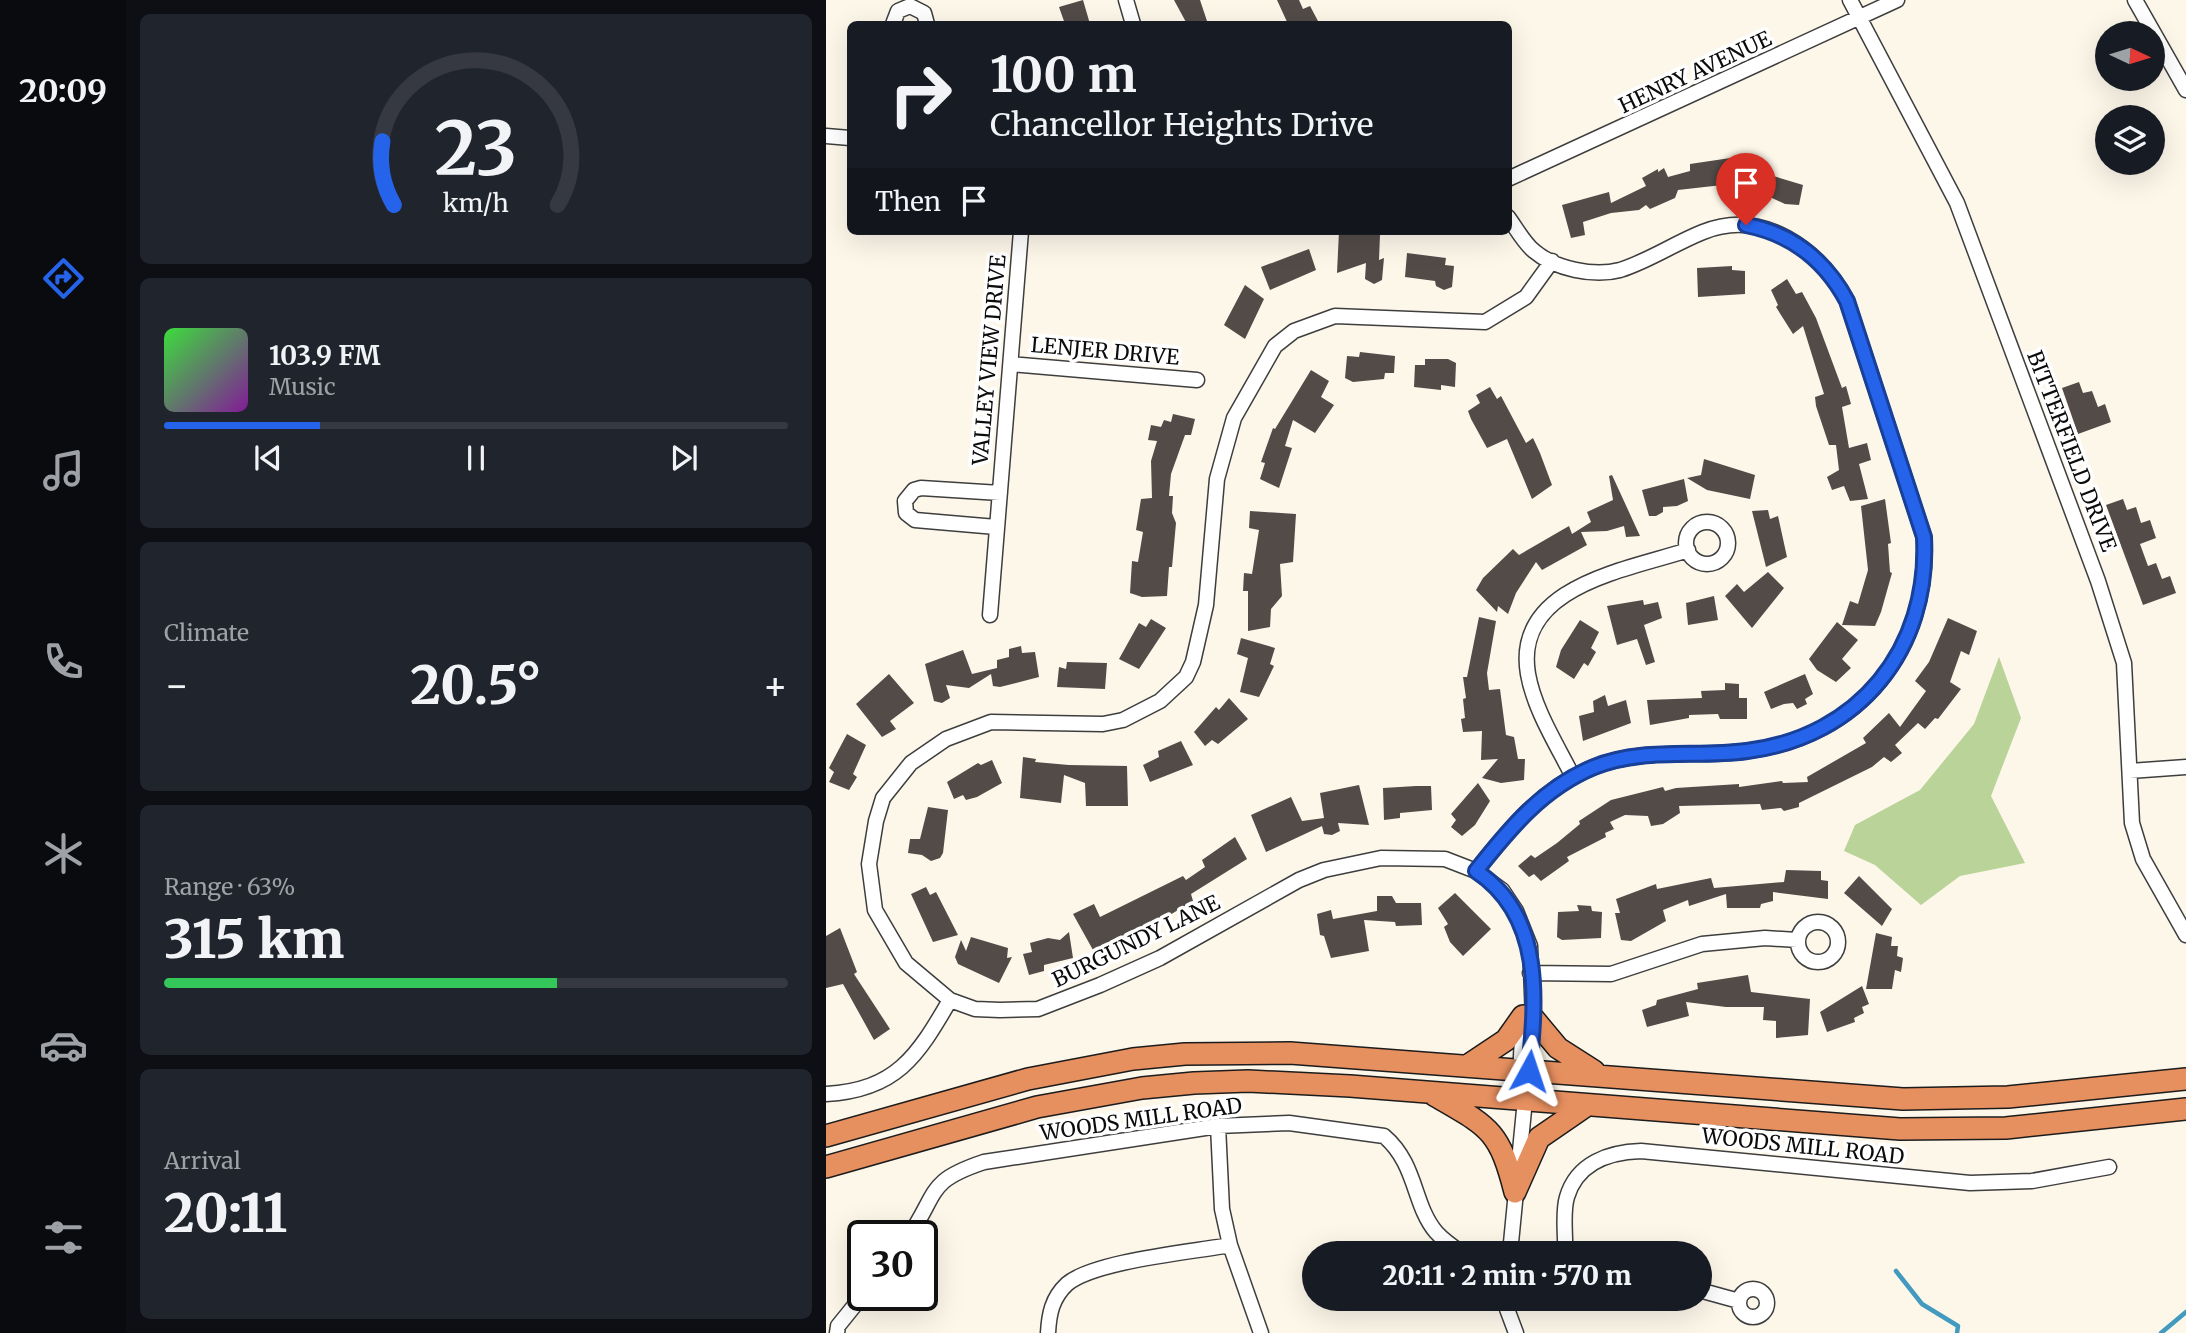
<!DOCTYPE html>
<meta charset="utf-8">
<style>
body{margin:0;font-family:Merriweather,serif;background:#20242c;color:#f1f3f6;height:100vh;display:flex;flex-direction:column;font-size:26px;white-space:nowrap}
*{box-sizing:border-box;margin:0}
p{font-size:23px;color:#9ea1a6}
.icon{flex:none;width:38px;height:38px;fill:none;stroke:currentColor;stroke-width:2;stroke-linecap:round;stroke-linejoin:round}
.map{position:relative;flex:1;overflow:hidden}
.details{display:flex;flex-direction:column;gap:14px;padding:14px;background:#0d0f14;width:700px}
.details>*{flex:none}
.guide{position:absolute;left:21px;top:21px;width:665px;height:214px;border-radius:10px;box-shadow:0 7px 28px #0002;background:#171b24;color:#f1f3f6;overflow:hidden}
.needle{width:46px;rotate:94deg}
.tools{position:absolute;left:1269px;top:21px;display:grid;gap:14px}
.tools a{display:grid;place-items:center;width:70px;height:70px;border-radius:50%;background:#171b24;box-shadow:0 7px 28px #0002;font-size:35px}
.speed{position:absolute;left:21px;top:1220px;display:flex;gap:14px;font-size:35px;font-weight:700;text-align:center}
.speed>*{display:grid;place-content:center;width:91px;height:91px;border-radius:50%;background:#171b24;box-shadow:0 7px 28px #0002;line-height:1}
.speed .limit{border:4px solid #111;border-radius:10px;background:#fff;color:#111}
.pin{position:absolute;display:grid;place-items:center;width:60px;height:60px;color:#fff;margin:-72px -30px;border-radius:50% 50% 50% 0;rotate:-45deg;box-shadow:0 0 7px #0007}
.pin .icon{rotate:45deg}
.me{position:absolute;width:77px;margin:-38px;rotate:5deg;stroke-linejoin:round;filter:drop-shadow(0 0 5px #0008)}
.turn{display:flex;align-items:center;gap:24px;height:147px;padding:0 28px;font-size:32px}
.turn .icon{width:91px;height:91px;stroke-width:2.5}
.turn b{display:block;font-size:49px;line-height:60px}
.then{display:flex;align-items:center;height:66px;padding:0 28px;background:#0003;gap:14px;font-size:26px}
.big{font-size:52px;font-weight:800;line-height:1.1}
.details .tile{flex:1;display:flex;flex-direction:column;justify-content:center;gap:10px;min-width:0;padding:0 24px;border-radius:10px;background:#20242c}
.details .dial{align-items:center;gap:0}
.dial svg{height:182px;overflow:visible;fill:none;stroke:#363941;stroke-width:7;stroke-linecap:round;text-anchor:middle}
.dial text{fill:#f1f3f6;stroke:none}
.song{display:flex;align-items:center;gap:21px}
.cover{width:84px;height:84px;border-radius:10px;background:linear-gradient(135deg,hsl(120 70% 55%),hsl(290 70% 35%))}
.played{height:7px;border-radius:4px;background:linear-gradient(90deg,#2563eb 25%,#363941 25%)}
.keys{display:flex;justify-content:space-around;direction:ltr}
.heat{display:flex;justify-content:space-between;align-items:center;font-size:38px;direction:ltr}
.charge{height:10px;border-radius:5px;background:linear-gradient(90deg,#34c759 63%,#363941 0)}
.trip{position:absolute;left:476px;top:1241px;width:410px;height:70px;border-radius:35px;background:#171b24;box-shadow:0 7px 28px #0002;font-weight:800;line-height:70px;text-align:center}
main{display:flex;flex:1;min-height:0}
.menu{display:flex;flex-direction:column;width:126px;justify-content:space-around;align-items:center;background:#090b0e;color:#9ea1a6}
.menu .icon{width:49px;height:49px}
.menu .active{color:#2563eb}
.menu b{font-size:32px;color:#f1f3f6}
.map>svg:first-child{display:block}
.forest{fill:#b9d399}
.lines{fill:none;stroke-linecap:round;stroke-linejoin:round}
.stream{stroke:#429abf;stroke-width:4.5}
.building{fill:#524b48}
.minor-casing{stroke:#3e3e3e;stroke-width:17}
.highway-casing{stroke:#1c1c1c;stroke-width:24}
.minor{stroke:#fff;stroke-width:14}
.highway{stroke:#e68f5f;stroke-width:21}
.route-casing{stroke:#184099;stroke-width:18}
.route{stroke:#2563eb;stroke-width:12}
.labels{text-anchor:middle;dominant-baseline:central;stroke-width:7;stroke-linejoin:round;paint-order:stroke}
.street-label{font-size:21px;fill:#0b0b0b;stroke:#fff}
</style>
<main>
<nav class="menu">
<b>20:09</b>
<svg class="icon active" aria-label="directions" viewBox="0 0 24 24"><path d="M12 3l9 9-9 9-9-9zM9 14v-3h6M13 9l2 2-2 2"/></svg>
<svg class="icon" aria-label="music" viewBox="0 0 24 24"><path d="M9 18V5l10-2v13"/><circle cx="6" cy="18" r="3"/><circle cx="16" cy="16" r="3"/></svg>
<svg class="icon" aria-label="phone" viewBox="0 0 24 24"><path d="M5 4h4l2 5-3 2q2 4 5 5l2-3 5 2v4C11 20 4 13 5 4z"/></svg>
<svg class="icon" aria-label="climate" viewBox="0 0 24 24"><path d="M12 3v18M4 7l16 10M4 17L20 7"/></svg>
<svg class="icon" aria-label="car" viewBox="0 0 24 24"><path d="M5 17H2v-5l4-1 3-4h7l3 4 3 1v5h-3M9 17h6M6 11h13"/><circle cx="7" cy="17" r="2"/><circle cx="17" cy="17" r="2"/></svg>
<svg class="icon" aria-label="filters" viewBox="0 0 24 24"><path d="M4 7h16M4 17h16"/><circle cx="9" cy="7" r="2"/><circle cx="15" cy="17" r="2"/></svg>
</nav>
<section class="details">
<div class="tile dial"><svg viewBox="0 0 100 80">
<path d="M14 69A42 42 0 1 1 86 69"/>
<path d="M14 69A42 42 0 0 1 9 41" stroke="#2563eb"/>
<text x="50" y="56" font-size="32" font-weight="700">23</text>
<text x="50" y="72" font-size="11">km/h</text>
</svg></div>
<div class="tile">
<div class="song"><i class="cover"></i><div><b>103.9 FM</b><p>Music</p></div></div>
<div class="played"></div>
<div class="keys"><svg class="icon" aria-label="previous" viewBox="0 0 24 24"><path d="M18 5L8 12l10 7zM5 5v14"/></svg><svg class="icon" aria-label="pause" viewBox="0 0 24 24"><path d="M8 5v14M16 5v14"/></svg><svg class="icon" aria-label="next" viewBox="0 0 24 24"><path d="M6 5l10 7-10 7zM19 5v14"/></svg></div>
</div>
<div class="tile"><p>Climate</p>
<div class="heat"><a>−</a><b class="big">20.5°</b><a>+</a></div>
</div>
<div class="tile"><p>Range · 63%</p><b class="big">315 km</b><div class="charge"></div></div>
<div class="tile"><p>Arrival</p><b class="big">20:11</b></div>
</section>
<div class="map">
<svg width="1360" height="1333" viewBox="0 0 1360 1333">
<rect width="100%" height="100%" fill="#fdf7ea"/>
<!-- forest -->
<path class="forest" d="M1173 657 1195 718 1165 796 1199 863 1134 876 1095 905 1049 865 1018 851 1029 825 1094 790 1148 724Z"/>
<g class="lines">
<!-- stream -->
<path class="stream" d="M1070 1271 1096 1304 1132 1326 1131 1333
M1335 1333 1360 1312"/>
</g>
<!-- building -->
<path class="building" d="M257 0 264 24H239L233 7Z
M348 0H374L382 24H361Z
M451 0H473L477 9 484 6 492 21 484 24H462Z
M911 157 914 183 852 190 849 198 824 209 820 205 813 210 785 213 757 222 759 235 745 238 736 205 783 192 785 203 820 186 816 178 832 169V172L838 168 842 177 864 171V164Z
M934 172 977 185 973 205 959 204 946 198V193L929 189Z
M513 231 554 235 553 260 558 258 556 280 548 284 539 279 540 263 511 273Z
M483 249 490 270 444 290 435 267Z
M581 253 620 258 619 265 628 266 626 287 618 290 610 286 609 281 579 277Z
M906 266V270L919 271V294L872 297 871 268Z
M961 279 970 294 976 292 990 318 1016 388 1020 386 1025 404 1016 407 1023 448 1041 443 1045 460 1033 464 1042 499 1024 501 1018 486 1006 490 1001 477 1013 470 1010 445H1003L990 406 989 397 998 394 977 326 967 334 950 307 952 305 945 290Z
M419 285 438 299 419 339 398 325Z
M534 352 569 356 568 373H559L558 379 527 382 519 378 521 356 533 357Z
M599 359H622L630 363 629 387 615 385V390L588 387 589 365H599Z
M485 370 503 381 495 397 508 405 489 433 467 420 459 446 466 448 453 488 434 479 439 463 435 462 447 428 449 429Z
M1253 382 1257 393 1266 391 1272 407 1279 404 1285 422 1252 434 1236 388Z
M664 387 671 399 675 396 700 443 707 438 714 453 726 485 706 499 681 439 661 448 645 419 642 411 654 403 650 395Z
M347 414 369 419 365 435H359L345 474 343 496H347L346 513 350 523 346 567H343L341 596 316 597 304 593 306 561 312 562 317 532 310 530 315 499 326 498 325 461 331 441 322 440 325 425 335 427 338 420 345 422Z
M878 459 929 475 924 499 881 490 861 478 875 475Z
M786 475 814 536 800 537 798 526 781 531 755 532 761 545 716 570 710 562 690 593 682 614 672 606 671 612 650 590 657 578 687 549 693 555 743 526 746 534 765 522 761 512 787 500 783 476Z
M858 479 862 501 851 506 837 507V512L830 516H823L816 490Z
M1059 499 1065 543 1062 544 1064 572 1066 573 1055 612 1049 626 1016 625 1024 601 1032 604 1042 570 1035 506Z
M1297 499 1301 510 1310 507 1315 523 1324 520 1330 538 1314 544 1322 566 1330 563 1336 579 1344 576 1350 593 1317 605 1280 505Z
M942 510 944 519 952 516 961 557 940 567 926 511Z
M424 511 470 514 467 562 454 564 456 596 445 609 444 627 422 631V591H417L418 573 426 574 433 530 423 528Z
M942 572 958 588 926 628 899 596 911 584 918 592Z
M888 596 892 620 862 625 860 603Z
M817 600 818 605 832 602 836 618 818 625 829 662 820 665 811 639 791 645 781 606Z
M653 617 670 621 661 673 663 690 674 689 680 735 688 737 692 759H699L698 780 675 783 656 778 672 759 655 760 656 731 637 732 635 719 639 718 637 699 640 698 637 677H641Z
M1122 618 1151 631 1143 655 1135 651 1124 682 1135 689 1112 719 1109 718 1099 729 1092 723 1069 745 1076 753 1065 762 1058 757 1046 767 973 803V807L958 811 955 808 936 810 934 804 853 806 854 813 837 824 825 826 822 816 799 815 784 822 788 829 779 833 780 837 741 857 743 861 715 881 708 874 703 877 692 866 705 855 709 858 731 843 754 824 753 821 785 800 837 787 839 791 850 788 913 784V787L956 781 957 783 982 782 981 777 1040 743 1037 738 1063 713 1074 727 1100 691 1089 681 1103 662Z
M325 619 340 628 313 669 293 659 313 623 320 627Z
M754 620 773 632 765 648 770 652 762 666 758 663 748 679 730 667 735 650Z
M1011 622 1032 640 1016 659 1025 668 1010 682 991 670 983 659Z
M415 638 449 648 444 664 448 666 433 697 414 692 422 658 411 654Z
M195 646 196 653 209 652 213 677 174 687 167 686 165 674 143 688 120 685 124 698 116 703 108 701 99 664 137 650 146 674 171 668V660L183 657V649Z
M241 662 281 663 279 689 231 687 233 667 240 669Z
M63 674 88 703 64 721 70 729 56 737 30 704Z
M979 674 987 694 979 699 981 704 971 709 967 703 958 704 945 709 938 692Z
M899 683 913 684V698H921V719H894L892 714 863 715V718L824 725 821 700 876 698 875 691 899 690Z
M779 695 782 706 800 700 805 723 757 741 753 716 768 712 767 701Z
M403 698 422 719 392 744 386 740 379 746 368 732 390 707 393 710Z
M21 734 40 745 27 774 31 777 23 790 3 782 8 772 3 768Z
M355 741 367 765 324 782 317 765 333 757 332 751Z
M197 757 210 759 209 762 243 765 301 766 302 806H260L259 783 238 775 235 803 194 798Z
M166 760 176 783 151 797 140 800 137 795 128 799 121 782 152 763 155 765Z
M652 783 664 801 649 825 636 836 625 827 630 820 625 814Z
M533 785 543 825 512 823 514 831 506 835 498 834 496 826 440 852 425 815 465 797 476 821 498 818 494 793Z
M590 786H605L606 810 574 813V818L558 820 557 788Z
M102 807 122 810 117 853 114 858 105 861 96 855 82 853 84 839H94Z
M409 837 421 859 365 894 367 901 324 927 323 923 267 950 247 914 268 904 274 917 357 876 360 880 379 867 376 860Z
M960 870 995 871V880L1002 881V899L947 892V901L935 904 934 908H901L900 894 863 906 862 900 837 910 840 921 805 941 795 940 789 913H794L790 899 830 884 831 889 885 878 888 888 958 882Z
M1033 876 1066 909 1056 926 1018 893Z
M100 887 104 895 110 892 132 935 107 942 85 894Z
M629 893 665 929 637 956 624 942 618 927 622 924 612 908Z
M551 896H566L570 903H595L596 925 570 926 569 922 538 920 543 951 505 958 498 936 494 935 491 914 505 910 507 919 551 911Z
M751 905 765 906 766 911 776 912 775 938 736 940 731 937 732 912 753 911Z
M14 928 31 972 28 974 64 1029 48 1040 17 984 0 988V936Z
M243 932 247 958 218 965V971L203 975 197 954 206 952 204 943 222 938 234 940Z
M1050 933 1066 937 1065 946H1072L1071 956 1077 958 1075 972 1069 970 1066 989H1040Z
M145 937 182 948 181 958 186 957 173 983 132 964 129 957 135 940 140 951Z
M922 975 925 992 984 999 982 1035 950 1038V1021L937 1020 938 1007H900L860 1002 863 1016 821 1027 816 1010 830 1005 831 1000 872 989 871 983Z
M1036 986 1043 1004 1036 1007 1038 1013 1028 1018 1029 1022 1001 1032 994 1012Z"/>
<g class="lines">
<!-- minor casing -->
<g class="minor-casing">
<path id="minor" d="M300 0 307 24
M1024 0 1131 203 1272 581 1298 663 1306 823 1317 859 1360 935
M1309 0 1360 90
M67 24 72 11 84 6 98 13 101 24
M0 136 24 138
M682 179 1071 0
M185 364 371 380
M860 543a21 21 0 1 1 42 0a21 21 0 1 1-42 0Z
M170 527 89 520 80 513 79 501 88 490 95 488 174 493
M164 615 195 231
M1304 771 1360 767
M747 777C731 745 708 709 702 674 687 586 801 570 862 550
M650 871C684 828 716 788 768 767 818 747 870 758 921 751 1034 737 1104 649 1098 537L1021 301C993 249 937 208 877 232 849 243 823 261 794 270 768 277 729 269 708 251 698 243 690 228 682 217
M972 942a20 20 0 1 1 40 0a20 20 0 1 1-40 0Z
M704 973 785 974 876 944 939 938 971 940
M694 1075 697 1019
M0 1094C70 1090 91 1057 124 1000
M392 1126 396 1209 404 1245 435 1333
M83 1236C113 1191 101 1181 158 1162L392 1126 463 1123 558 1136C591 1164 587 1205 610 1232 618 1241 627 1247 636 1253
M684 1253 707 1018 704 946 690 911 676 890 650 871 619 859 555 858 498 870 473 880 334 958 274 985 212 1009 174 1010 149 1009 124 1000 80 963 49 910 43 864 50 821 57 798 85 763 120 739 165 722 277 724 297 720 334 701 360 677 367 662 380 605 391 479 408 418 449 346 468 331 509 316 659 322 700 297 726 261
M739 1253C740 1236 736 1213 741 1197 751 1163 783 1152 815 1151L1144 1183 1206 1181 1283 1167
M913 1303a14 14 0 1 1 28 0a14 14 0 1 1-28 0Z
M873 1290 913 1301
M681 1298V1309L690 1333
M11 1333 12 1326 37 1295
M222 1333C223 1314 226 1298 241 1284 268 1261 366 1252 404 1245"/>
</g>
<!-- highway casing -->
<g class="highway-casing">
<path id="highway" d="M707 1018 732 1048 768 1071
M641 1066 680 1040 697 1016
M608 1095C663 1127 673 1129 689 1192
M0 1136 202 1079 307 1059 359 1054 464 1053 1077 1099 1182 1097 1360 1079
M0 1167 211 1107 316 1088 368 1083 422 1081 524 1086 1074 1129 1180 1128 1360 1109
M689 1192 713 1138 761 1105"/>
</g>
<!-- minor -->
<use href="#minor" class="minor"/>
<!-- highway -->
<use href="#highway" class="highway"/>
</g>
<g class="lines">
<!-- route casing -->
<g class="route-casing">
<path id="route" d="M703 1071C710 999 718 916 650 871 684 828 717 788 768 767 818 747 870 758 921 751 1033 737 1104 649 1098 537L1021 301C999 260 966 234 920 225"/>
</g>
<!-- route -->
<use href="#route" class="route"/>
</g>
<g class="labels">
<!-- street labels -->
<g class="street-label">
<text transform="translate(869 72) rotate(-25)">HENRY AVENUE</text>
<text transform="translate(279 351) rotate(5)">LENJER DRIVE</text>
<text transform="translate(163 360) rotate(-85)">VALLEY VIEW DRIVE</text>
<text transform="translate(1246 451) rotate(69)">BITTERFIELD DRIVE</text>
<text transform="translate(310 941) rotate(-26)">BURGUNDY LANE</text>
<text transform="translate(315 1119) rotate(-8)">WOODS MILL ROAD</text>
<text transform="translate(977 1146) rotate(6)">WOODS MILL ROAD</text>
</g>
</g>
</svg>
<div class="tools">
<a><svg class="needle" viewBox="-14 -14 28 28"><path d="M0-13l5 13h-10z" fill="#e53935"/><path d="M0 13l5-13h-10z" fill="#9ea1a6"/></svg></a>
<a><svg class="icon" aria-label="layers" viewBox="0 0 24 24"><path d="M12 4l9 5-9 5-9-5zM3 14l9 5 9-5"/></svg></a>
</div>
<div class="speed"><div class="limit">30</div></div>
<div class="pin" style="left:920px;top:225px;background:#d93025"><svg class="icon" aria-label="arrive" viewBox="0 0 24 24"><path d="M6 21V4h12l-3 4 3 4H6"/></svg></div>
<svg class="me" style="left:703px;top:1071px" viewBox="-20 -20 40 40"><path d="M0-17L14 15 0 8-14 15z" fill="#2563eb" stroke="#fff" stroke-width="4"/></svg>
<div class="trip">20:11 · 2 min · 570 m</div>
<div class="guide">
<div class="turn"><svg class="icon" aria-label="right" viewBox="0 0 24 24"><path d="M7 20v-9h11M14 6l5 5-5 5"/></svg><div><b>100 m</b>Chancellor Heights Drive</div></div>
<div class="then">Then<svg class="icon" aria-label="arrive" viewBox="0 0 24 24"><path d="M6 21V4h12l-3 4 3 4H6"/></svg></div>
</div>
</div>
</main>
